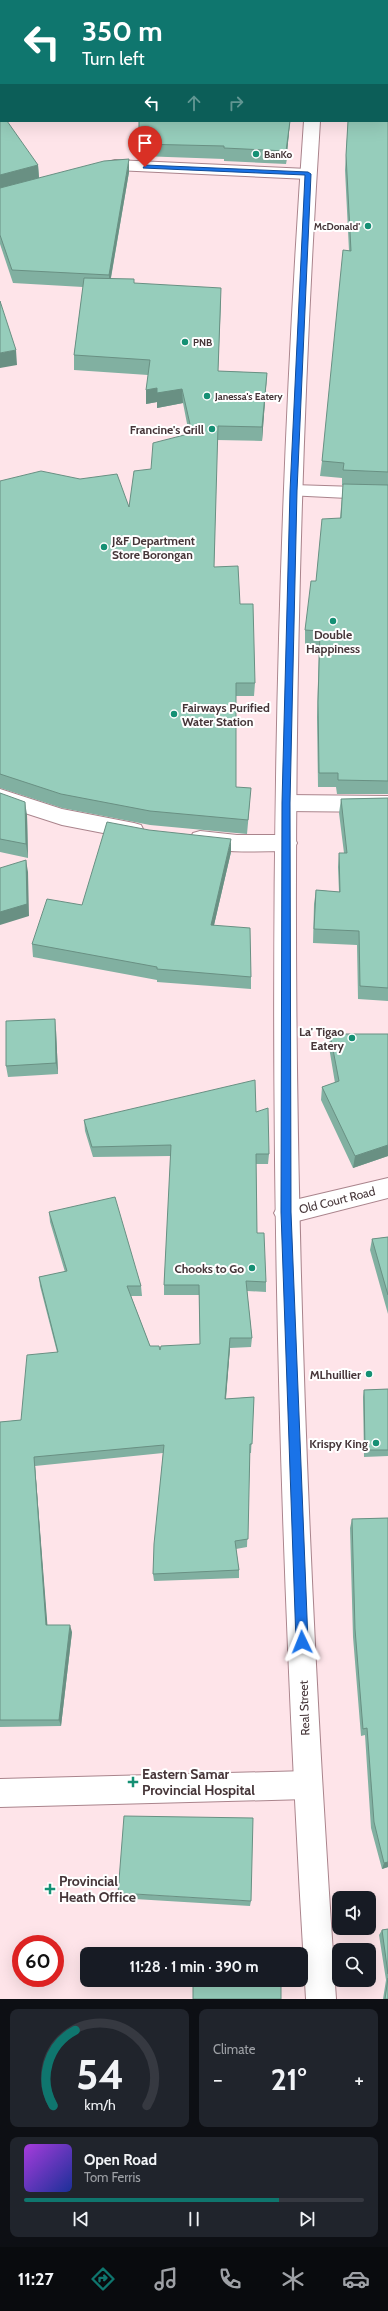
<!DOCTYPE html>
<meta charset="utf-8">
<style>
body{margin:0;font-family:Cabin,sans-serif;background:#20242c;color:#f1f3f6;height:100vh;display:flex;flex-direction:column;font-size:15px;white-space:nowrap}
*{box-sizing:border-box;margin:0}
p{font-size:13px;color:#9ea1a6}
.icon{flex:none;width:22px;height:22px;fill:none;stroke:currentColor;stroke-width:2;stroke-linecap:round;stroke-linejoin:round}
.map{position:relative;height:1999px;overflow:hidden}
.details{display:flex;flex-direction:column;gap:10px;padding:10px;background:#0d0f14;flex:1}
.details>*{flex:none}
.hud{position:absolute;left:0px;top:0px;width:388px;height:122px;box-shadow:0 4px 16px #0002;background:#0f766e;color:#fff;overflow:hidden}
.fabs{position:absolute;left:332px;top:1891px;display:grid;gap:8px}
.fabs a{display:grid;place-items:center;width:44px;height:44px;border-radius:8px;background:#171b24;box-shadow:0 4px 16px #0002;font-size:20px}
.speed{position:absolute;left:12px;top:1935px;display:flex;gap:8px;font-size:20px;font-weight:700;text-align:center}
.speed>*{display:grid;place-content:center;width:52px;height:52px;border-radius:50%;background:#171b24;box-shadow:0 4px 16px #0002;line-height:1}
.speed .limit{border:6px solid #d22;background:#fff;color:#111}
.pin{position:absolute;display:grid;place-items:center;width:34px;height:34px;color:#fff;margin:-41px -17px;border-radius:50% 50% 50% 0;rotate:-45deg;box-shadow:0 0 4px #0007}
.pin .icon{rotate:45deg}
.me{position:absolute;width:44px;margin:-22px;rotate:358deg;stroke-linejoin:round;filter:drop-shadow(0 0 3px #0008)}
.turn{display:flex;align-items:center;gap:14px;height:84px;padding:0 16px;font-size:18px}
.turn .icon{width:52px;height:52px;stroke-width:2.5}
.turn b{display:block;font-size:28px;line-height:34px}
.lanes{display:flex;align-items:center;height:38px;padding:0 16px;background:#0003;justify-content:center;gap:20px;direction:ltr}
.lanes .off{opacity:.35}
.big{font-size:30px;font-weight:700;line-height:1.1}
.details .widget{flex:1;display:flex;flex-direction:column;justify-content:center;gap:6px;min-width:0;padding:0 14px;border-radius:8px;background:#20242c}
.details .dial{align-items:center;gap:0}
.dial svg{height:104px;overflow:visible;fill:none;stroke:#363941;stroke-width:7;stroke-linecap:round;text-anchor:middle}
.dial text{fill:#f1f3f6;stroke:none}
.song{display:flex;align-items:center;gap:12px}
.cover{width:48px;height:48px;border-radius:6px;background:linear-gradient(135deg,hsl(280 70% 55%),hsl(230 70% 35%))}
.played{height:4px;border-radius:2px;background:linear-gradient(90deg,#0f766e 75%,#363941 75%)}
.keys{display:flex;justify-content:space-around;direction:ltr}
.heat{display:flex;justify-content:space-between;align-items:center;font-size:22px;direction:ltr}
.details .tiles{flex:1;display:grid;gap:10px;grid-template-columns:1fr 1fr}
.widget:last-child{grid-column:span 2}
.trip{position:absolute;left:80px;top:1947px;width:228px;height:40px;border-radius:8px;background:#171b24;box-shadow:0 4px 16px #0002;font-weight:700;line-height:40px;text-align:center}
.tabs{display:flex;height:64px;justify-content:space-around;align-items:center;background:#090b0e;color:#9ea1a6}
.tabs .icon{width:28px;height:28px}
.tabs .selected{color:#0f766e}
.tabs b{font-size:18px;color:#f1f3f6}
.map>svg:first-child{display:block}
.lines{fill:none;stroke-linecap:round;stroke-linejoin:round}
.service-casing{stroke:#aa848c;stroke-width:2}
.minor-casing{stroke:#aa848c;stroke-width:2}
.primary-casing{stroke:#aa848c;stroke-width:2}
.service{fill:#fff;fill-rule:evenodd}
.minor{fill:#fff;fill-rule:evenodd}
.primary{fill:#fff;fill-rule:evenodd}
.wall{fill:#81b0a1}
.shaded-wall{fill:#699083}
.building{fill:#96cdbb;stroke:#699083}
.route{fill:#1a73e8;stroke:#114b97}
.poi-dot{fill:#159074;stroke:#fff;stroke-width:1.5}
.labels{text-anchor:middle;dominant-baseline:central;stroke-width:4;stroke-linejoin:round;paint-order:stroke}
.far-poi-label{font-size:10px;font-weight:bold;fill:#463639;stroke:#fff;text-anchor:start}
.poi-label{font-size:12px;font-weight:bold;fill:#463639;stroke:#fff;text-anchor:end}
.street-label{font-size:12px;fill:#463639;stroke:#fff}
.near-poi-label{font-size:14px;font-weight:bold;fill:#463639;stroke:#fff;text-anchor:start}
</style>
<div class="map">
<svg width="388" height="1999" viewBox="0 0 388 1999">
<rect width="100%" height="100%" fill="#fee4e9"/>
<g class="lines">
<!-- service casing -->
<g class="service-casing">
<path id="service" d="M293 485 388 488V500L287 495 284 491 287 487Z
M307 1771 317 1775 321 1785 317 1795 307 1799 0 1807V1779Z"/>
</g>
<!-- minor casing -->
<g class="minor-casing">
<path id="minor" d="M115 160 308 169 314 171 316 174 314 177 308 179 115 170 100 174 94 172 92 169 94 166Z
M0 789 62 809 134 823 141 825 144 831 141 837 134 839 62 825 0 805Z
M286 795 388 796V812L286 811 279 809 276 803 279 797Z
M200 831 237 835H287L294 837 297 843 294 849 287 851C256 851 222 854 193 845L190 839 193 833Z
M388 1178V1198L286 1224 278 1220 274 1213 278 1206 286 1202Z"/>
</g>
<!-- primary casing -->
<g class="primary-casing">
<path id="primary" d="M317 0H331V1H317Z
M304 121H320C280 746 293 1374 336 1999H306C268 1374 260 746 304 121Z"/>
</g>
<!-- service -->
<use href="#service" class="service"/>
<!-- minor -->
<use href="#minor" class="minor"/>
<!-- primary -->
<use href="#primary" class="primary"/>
</g>
<!-- wall -->
<path class="wall" d="M118 0H291V1H118Z
M388 0V794H337L336 787H318L317 717 319 645 305 644V630L316 581 340 518 343 485H342V478L320 476 322 461 349 251 345 170 348 121Z
M0 63 1 121 38 165 39 178 129 172 111 278 134 283 221 302 218 371 267 373 262 441 217 440 214 567 240 604 255 683 254 696H236V787L250 801 247 834 150 825 62 808 0 788V481L129 507 151 469 189 434 183 403 157 408V402L146 404 148 375 74 370V355L83 287 13 283 0 244Z
M139 121H290L286 164 224 161V159L140 156Z
M0 793 27 815 28 858 0 852Z
M388 798V1001L358 999 357 945 313 943 314 904 316 890 339 892 338 867 339 853H344L339 813 341 799Z
M231 852 214 925 251 977V989L157 982V980L33 957 32 944 82 905Z
M56 1030 58 1074 8 1077 6 1066Z
M330 1034H388V1156L353 1168 321 1100 322 1087 335 1083 329 1047Z
M256 1112 269 1154 268 1164H256L257 1233 266 1282V1292L247 1291 252 1338 251 1347 230 1348 226 1399 254 1397 251 1453H250L247 1547 236 1549 239 1570V1578L154 1581 153 1574 163 1453 35 1466 47 1625 72 1632 61 1726 0 1727V1422L21 1420 57 1352 40 1286 39 1277 65 1272 50 1222 49 1212 141 1286 142 1296H131L150 1346 160 1350 200 1344 199 1295H164V1285L171 1156 93 1157 85 1131 84 1120Z
M388 1237V1314L370 1250 372 1239Z
M388 1389V1456L364 1457 363 1397 364 1390Z
M388 1518V1867L382 1869 371 1828 365 1735 361 1736 353 1637 350 1528 352 1519Z
M118 1893 251 1901 250 1906 118 1898Z
M388 1929V1999H383L386 1980 379 1935 382 1930Z"/>
<!-- shaded-wall -->
<path class="shaded-wall" d="M94 0H103V1H93Z
M0 100H1V113L0 114Z
M290 121 286 164V151Z
M129 159V172L109 288V275Z
M38 165 39 178 0 188V175Z
M16 350 17 365 0 368V353Z
M267 373 266 388 262 441V427Z
M157 388 182 389 183 403 157 408V402L146 404V390Z
M25 802 27 815 28 858 26 844Z
M231 839V852L211 938V925Z
M26 860 28 872 29 916 0 925V912Z
M55 1019 56 1030 58 1074 56 1063Z
M388 1145V1156L353 1168 355 1156Z
M230 1338V1348L225 1408V1399Z
M34 1457 35 1466 48 1632 46 1625Z
M70 1625 72 1632 61 1726 59 1720Z
M388 1862V1867L382 1869 384 1863Z"/>
<!-- building -->
<path class="building" d="M9 0H94L93 1H9Z
M126 0H291V1H127Z
M355 0H388V472L343 470 344 463 322 461 343 250 351 251 346 155 348 121H387V1H355Z
M0 63H1V100H0Z
M0 111 1 113V121H7L38 165 0 175Z
M139 121H290L286 151 224 148V146L139 144Z
M129 159 109 275 12 270 0 235V188L104 161Z
M84 278 134 279V283L221 288 218 371 267 373 262 427 218 426 214 567 238 566 240 604H253L255 683H236V787L251 788 248 820 150 811 61 794 0 774V481L41 471 80 479 117 474 129 507 134 471 151 469 153 443 192 433 182 389 157 393V388L146 390 150 360 74 355Z
M0 301 16 350 0 353Z
M343 484 388 485V781L338 780V773H319L318 702 320 631 305 630 311 581H316L322 519 341 518Z
M0 793 25 802 26 844 0 839Z
M388 798V988L360 986 359 931 314 929 316 890 340 892 339 853H347L341 799Z
M107 822 149 830 231 839 211 925 250 928 251 977 157 969V967L32 944 47 899 82 905Z
M26 860 27 904 0 912V868Z
M55 1019 56 1063 6 1066V1021Z
M330 1034H388V1145L355 1156 322 1087 339 1081Z
M255 1080 256 1112 268 1108 269 1154H256L257 1233H264L266 1282 246 1281 252 1338H230L225 1399 254 1397 252 1444H250L248 1539 235 1541 239 1570 153 1574 154 1544 164 1445 34 1457 46 1625H70L59 1720H0V1422L21 1420 27 1355 58 1352 39 1277 67 1271 49 1212 115 1197 141 1286H127L150 1346H159L160 1350 161 1346 200 1344 199 1285H164L171 1145 92 1147 84 1120Z
M388 1237V1295L372 1239Z
M388 1389V1450H365L364 1390Z
M388 1518V1862L384 1863 374 1822 367 1728 363 1729 355 1629 352 1519Z
M124 1816 253 1818 251 1901 118 1893Z
M388 1929V1974L382 1930Z
M388 1978V1999H385Z
M193 1980H281V1999H193Z"/>
<!-- route -->
<path class="route" d="M145 165 308 172 311 174 297 491 290 803 291 1212 308 1642 306 1646 302 1647 298 1646 296 1642 281 1212 282 803 290 491 305 175 143 168Z"/>
<!-- markers -->
<g class="poi-dot">
<circle cx="256" cy="154" r="4"/>
<circle cx="368" cy="226" r="4"/>
<circle cx="185" cy="342" r="4"/>
<circle cx="207" cy="396" r="4"/>
<circle cx="212" cy="429" r="4"/>
<circle cx="104" cy="547" r="4"/>
<circle cx="333" cy="621" r="4"/>
<circle cx="174" cy="714" r="4"/>
<circle cx="352" cy="1038" r="4"/>
<circle cx="252" cy="1268" r="4"/>
<circle cx="369" cy="1374" r="4"/>
<circle cx="376" cy="1443" r="4"/>
<path d="M131 1776h4v4h4v4h-4v4h-4v-4h-4v-4h4z"/>
<path d="M48 1883h4v4h4v4h-4v4h-4v-4h-4v-4h4z"/>
</g>
<g class="labels">
<!-- far-poi labels -->
<g class="far-poi-label">
<text x="264" y="154">BanKo</text>
<text x="360" y="226" text-anchor="end">McDonald'</text>
<text x="193" y="342">PNB</text>
<text x="215" y="396">Janessa's Eatery</text>
</g>
<!-- poi labels -->
<g class="poi-label">
<text x="204" y="429">Francine's Grill</text>
<text x="112" y="540" text-anchor="start">J&amp;F Department<tspan x="112" dy="14">Store Borongan</tspan></text>
<text x="333" y="634" text-anchor="middle">Double<tspan x="333" dy="14">Happiness</tspan></text>
<text x="182" y="707" text-anchor="start">Fairways Purified<tspan x="182" dy="14">Water Station</tspan></text>
<text x="344" y="1031">La' Tigao<tspan x="344" dy="14">Eatery</tspan></text>
<text x="244" y="1268">Chooks to Go</text>
<text x="361" y="1374">MLhuillier</text>
<text x="368" y="1443">Krispy King</text>
</g>
<!-- street labels -->
<g class="street-label">
<text transform="translate(337 1200) rotate(-14)">Old Court Road</text>
<text transform="translate(304 1708) rotate(-92)">Real Street</text>
</g>
<!-- near-poi labels -->
<g class="near-poi-label">
<text x="142" y="1774">Eastern Samar<tspan x="142" dy="16">Provincial Hospital</tspan></text>
<text x="59" y="1881">Provincial<tspan x="59" dy="16">Heath Office</tspan></text>
</g>
</g>
</svg>
<div class="fabs">
<a><svg class="icon" aria-label="sound" viewBox="0 0 24 24"><path d="M4 9h4l5-4v14l-5-4H4zM17 9q2 3 0 6"/></svg></a>
<a><svg class="icon" aria-label="search" viewBox="0 0 24 24"><circle cx="10" cy="10" r="6"/><path d="M15 15l6 6"/></svg></a>
</div>
<div class="speed"><div class="limit">60</div></div>
<div class="pin" style="left:145px;top:167px;background:#d93025"><svg class="icon" aria-label="arrive" viewBox="0 0 24 24"><path d="M6 21V4h12l-3 4 3 4H6"/></svg></div>
<svg class="me" style="left:302px;top:1642px" viewBox="-20 -20 40 40"><path d="M0-17L14 15 0 8-14 15z" fill="#1a73e8" stroke="#fff" stroke-width="4"/></svg>
<div class="trip">11:28 · 1 min · 390 m</div>
<div class="hud">
<div class="turn"><svg class="icon" aria-label="left" viewBox="0 0 24 24"><path d="M17 20v-9H6M10 6l-5 5 5 5"/></svg><div><b>350 m</b>Turn left</div></div>
<div class="lanes"><svg class="icon" aria-label="left" viewBox="0 0 24 24"><path d="M17 20v-9H6M10 6l-5 5 5 5"/></svg><svg class="icon off" aria-label="ahead" viewBox="0 0 24 24"><path d="M12 20V5M6 11l6-6 6 6"/></svg><svg class="icon off" aria-label="right" viewBox="0 0 24 24"><path d="M7 20v-9h11M14 6l5 5-5 5"/></svg></div>
</div>
</div>
<section class="details">
<div class="tiles">
<div class="widget dial"><svg viewBox="0 0 100 80">
<path d="M14 69A42 42 0 1 1 86 69"/>
<path d="M14 69A42 42 0 0 1 31 11" stroke="#0f766e"/>
<text x="50" y="56" font-size="32" font-weight="700">54</text>
<text x="50" y="72" font-size="11">km/h</text>
</svg></div>
<div class="widget"><p>Climate</p>
<div class="heat"><a>−</a><b class="big">21°</b><a>+</a></div>
</div>
<div class="widget">
<div class="song"><i class="cover"></i><div><b>Open Road</b><p>Tom Ferris</p></div></div>
<div class="played"></div>
<div class="keys"><svg class="icon" aria-label="previous" viewBox="0 0 24 24"><path d="M18 5L8 12l10 7zM5 5v14"/></svg><svg class="icon" aria-label="pause" viewBox="0 0 24 24"><path d="M8 5v14M16 5v14"/></svg><svg class="icon" aria-label="next" viewBox="0 0 24 24"><path d="M6 5l10 7-10 7zM19 5v14"/></svg></div>
</div>
</div>
</section>
<nav class="tabs">
<b>11:27</b>
<svg class="icon selected" aria-label="directions" viewBox="0 0 24 24"><path d="M12 3l9 9-9 9-9-9zM9 14v-3h6M13 9l2 2-2 2"/></svg>
<svg class="icon" aria-label="music" viewBox="0 0 24 24"><path d="M9 18V5l10-2v13"/><circle cx="6" cy="18" r="3"/><circle cx="16" cy="16" r="3"/></svg>
<svg class="icon" aria-label="phone" viewBox="0 0 24 24"><path d="M5 4h4l2 5-3 2q2 4 5 5l2-3 5 2v4C11 20 4 13 5 4z"/></svg>
<svg class="icon" aria-label="climate" viewBox="0 0 24 24"><path d="M12 3v18M4 7l16 10M4 17L20 7"/></svg>
<svg class="icon" aria-label="car" viewBox="0 0 24 24"><path d="M5 17H2v-5l4-1 3-4h7l3 4 3 1v5h-3M9 17h6M6 11h13"/><circle cx="7" cy="17" r="2"/><circle cx="17" cy="17" r="2"/></svg>
</nav>
